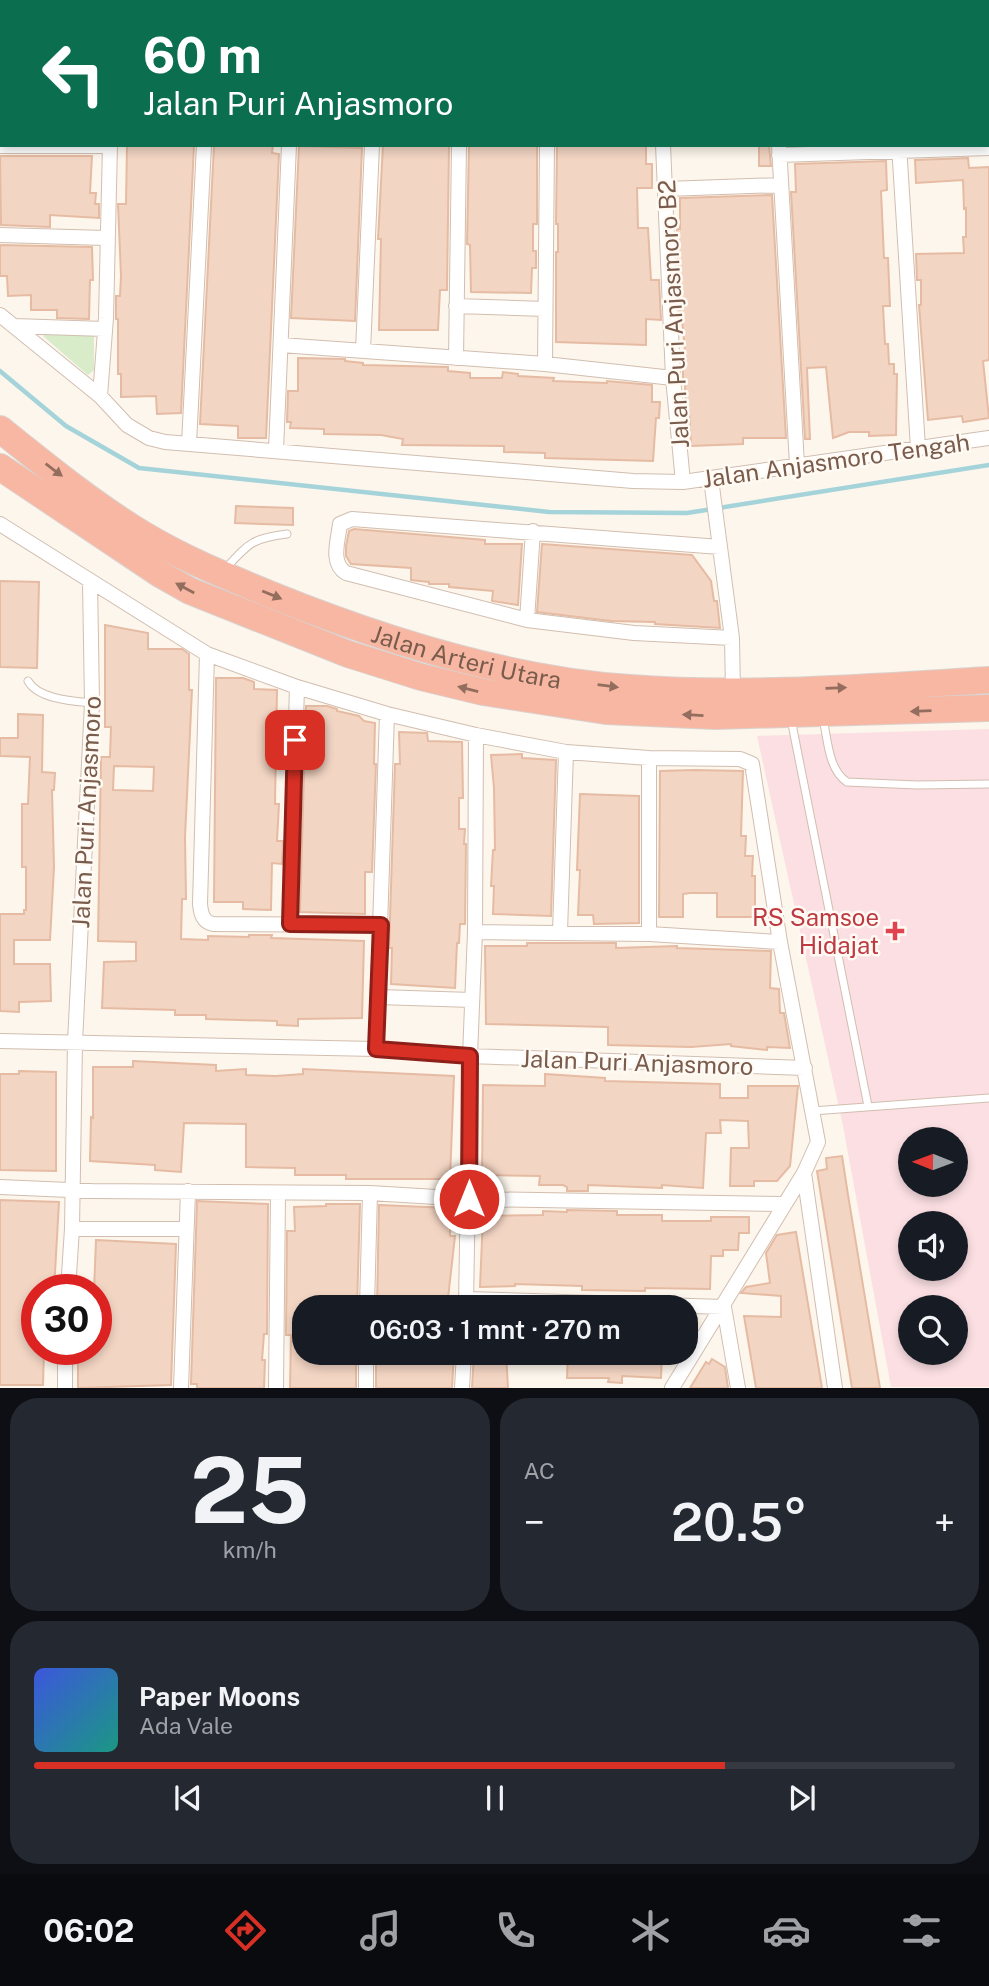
<!DOCTYPE html>
<html lang="id">
<meta charset="utf-8">
<style>
body{margin:0;font-family:"Public Sans",sans-serif;background:#242831;color:#f1f3f6;height:100vh;display:flex;flex-direction:column;font-size:26px;white-space:nowrap}
*{box-sizing:border-box;margin:0}
p{font-size:23px;color:#9ea1a6}
.icon{flex:none;width:38px;height:38px;fill:none;stroke:currentColor;stroke-width:2;stroke-linecap:round;stroke-linejoin:round}
.map{position:relative;height:1388px;overflow:hidden}
.panel{display:flex;flex-direction:column;gap:10px;padding:10px;background:#0d0f14;flex:1}
.panel>*{flex:none}
.guide{position:absolute;left:0px;top:0px;width:990px;height:147px;box-shadow:0 4px 10px #0003;background:#0b6e4f;color:#fff;overflow:hidden}
.needle{width:46px;rotate:271deg}
.tools{position:absolute;left:898px;top:1127px;display:grid;gap:14px}
.tools a{display:grid;place-items:center;width:70px;height:70px;border-radius:50%;background:#171b24;box-shadow:0 4px 10px #0003;font-size:35px}
.speed{position:absolute;left:21px;top:1274px;display:flex;gap:14px;font-size:35px;font-weight:700;text-align:center}
.speed>*{display:grid;place-content:center;width:91px;height:91px;border-radius:50%;background:#171b24;box-shadow:0 4px 10px #0003;line-height:1}
.speed .limit{border:10px solid #d22;background:#fff;color:#111}
.pin{position:absolute;display:grid;place-items:center;width:60px;height:60px;color:#fff;margin:-30px;border-radius:14px;box-shadow:0 4px 10px #0006}
.me{position:absolute;width:77px;margin:-38px;rotate:0deg;stroke-linejoin:round;filter:drop-shadow(0 0 5px #0008)}
.turn{display:flex;align-items:center;gap:24px;height:147px;padding:0 28px;font-size:32px}
.turn .icon{width:91px;height:91px;stroke-width:2.5}
.turn b{display:block;font-size:49px;line-height:60px}
.big{font-size:52px;font-weight:600;line-height:1.1}
.panel .card{flex:1;display:flex;flex-direction:column;justify-content:center;gap:10px;min-width:0;padding:0 24px;border-radius:28px;background:#242831}
.panel .dial{align-items:center;gap:0}
.dial b{font-size:91px;line-height:1}
.song{display:flex;align-items:center;gap:21px}
.cover{width:84px;height:84px;border-radius:10px;background:linear-gradient(135deg,hsl(230 70% 55%),hsl(170 70% 35%))}
.played{height:7px;border-radius:4px;background:linear-gradient(90deg,#d93025 75%,#363941 75%)}
.keys{display:flex;justify-content:space-around;direction:ltr}
.heat{display:flex;justify-content:space-between;align-items:center;font-size:38px;direction:ltr}
.panel .tiles{flex:1;display:grid;gap:10px;grid-template-columns:1fr 1fr}
.card:last-child{grid-column:span 2}
.trip{position:absolute;left:292px;top:1295px;width:406px;height:70px;border-radius:28px;background:#171b24;box-shadow:0 4px 10px #0003;font-weight:600;line-height:70px;text-align:center}
.menu{display:flex;height:112px;justify-content:space-around;align-items:center;background:#090b0e;color:#9ea1a6}
.menu .icon{width:49px;height:49px}
.menu .current{color:#d93025}
.menu b{font-size:32px;color:#f1f3f6}
.map>svg:first-child{display:block}
.medical{fill:#fbdfe3;fill-rule:evenodd}
.green{fill:#d8ecc9}
.lines{fill:none;stroke-linecap:round;stroke-linejoin:round}
.stream{stroke:#a5d3da;stroke-width:4.5}
.building{fill:#f3d5c3;stroke:#e6bba3;stroke-width:2;fill-rule:evenodd}
.lane-casing{stroke:#d1beb0;stroke-width:9}
.street-casing{stroke:#d1beb0;stroke-width:16}
.highway-casing{stroke:#dad1cd;stroke-width:28}
.lane{stroke:#fff;stroke-width:7}
.street{stroke:#fff;stroke-width:14}
.highway{stroke:#f7b7a3;stroke-width:26}
.oneway{fill:#936e5e}
.route-casing{stroke:#8d1f18;stroke-width:18}
.route{stroke:#d93025;stroke-width:12}
.health-dot{fill:#e0444e;stroke:#fffaf3;stroke-width:2.5}
.labels{text-anchor:middle;dominant-baseline:central;stroke-width:5;stroke-linejoin:round;paint-order:stroke}
.street-label{font-size:24px;fill:#7a5c4d;stroke:#fffaf3}
.health-label{font-size:24px;fill:#be3a42;stroke:#fffaf3;text-anchor:end}
</style>
<div class="map">
<svg width="989" height="1388" viewBox="0 0 989 1388">
<rect width="100%" height="100%" fill="#fdf6ec"/>
<!-- medical -->
<path class="medical" d="M989 729V1387H891L843 1126 757 736ZM910 1139H956V1185H910ZM910 1223H956V1269H910ZM910 1307H956V1353H910Z"/>
<!-- green -->
<path class="green" d="M48 332 94 335V370L88 375 43 336Z"/>
<g class="lines">
<!-- stream -->
<path class="stream" d="M0 371 66 426 139 468 549 512 687 513 989 465"/>
</g>
<!-- building -->
<path class="building" d="M127 145H194L181 413 157 414 156 396 121 397V374H118V319H116V296H120L121 276 118 204H126Z
M214 145H273L272 153 279 154 266 438H238V426L200 424Z
M383 145H449L447 290H440L438 330H379L381 239H378Z
M469 145H537V224H533V251H536V268H532L531 293 471 292 470 245 467 244Z
M557 145H646V164H652V188H637L638 228H648L651 280H659L661 320 646 319V345L556 342V252H558V224H556Z
M759 145H769L771 166H759Z
M299 146 362 148 355 321 291 318Z
M0 156H92L90 193H96L95 204H99V218L50 215V227L1 225Z
M968 158 969 168 989 167V360L983 361 989 418 963 422 962 416 928 420 919 305H921V280H917L916 254 964 253 963 237H966V208L964 209 963 180 916 183 915 160Z
M886 161 887 190 881 191 884 258H888L890 306H883L885 344H888L889 364H894V374H897L896 435 869 436V432H849L833 438 826 367 807 368 810 439H805L791 192H796L795 164Z
M772 195 786 438H743V444L691 446 689 411H686L685 385 683 381V361H686L682 320H680L677 229H680V198Z
M0 245 92 247 93 280H90L89 319 57 318V310H31V295L8 296 7 276H0Z
M298 358 345 359V361L363 363V365L448 367V371L470 373V378H502L503 372 518 374V376L554 378 553 381 607 383V381L652 385V402H660L659 418H656L653 461 545 458V453L504 452V446L402 445 403 439 381 435 324 434V429L290 428 291 422H287L288 391H298Z
M236 506 293 508V525L235 523Z
M354 529 485 540V544H522L518 605 492 601 493 591 449 587V584H429V582L411 580V568L351 564 346 556V546L349 531Z
M542 544 692 555 711 581 714 601H717L720 628 655 624V622L611 621 537 612Z
M0 581 39 582 37 668 0 667Z
M105 625 148 633V649H182L189 654V690H192L185 837 186 899H182L181 939 208 940V936L249 937V935H272L271 938 364 941 362 1018 298 1019V1026L277 1025V1021L206 1019V1015H175V1010L102 1008 104 962 136 961V942L98 941 101 757H110L111 727H105ZM114 766 154 767 153 791 113 790Z
M216 678H243L254 682V689L277 690 275 804H279L277 841H283L282 864 272 863 271 910 243 909V902H214Z
M306 706H327L337 709V711L359 716 364 721 375 723 374 764H376L372 872H365V914L300 912Z
M18 714 43 715 42 772 55 773 54 790H52L54 867 50 940H14V964H50L51 1001 19 1002V1012L0 1011V914H24V910H26V867H22V804H28L30 757 0 756V738H18Z
M399 732 427 733 428 741 462 742 463 798H459V829H465L464 844H466L465 924H460L459 943H457L455 988 391 984 392 948H389L395 764H400Z
M522 754V758L556 760 551 916 493 914 494 886H491L493 850H495L494 788 491 755Z
M694 770 743 771 741 836H746L745 856H753L752 876H755V917H717V893H690L683 894V917H659L660 771Z
M580 794 639 796V923L594 924 593 915H578L580 870H577Z
M527 943H616V948L677 946V948L771 951 770 988 779 989 780 1013H784L790 1048 767 1047V1050L731 1046V1044L691 1047 608 1045V1027L486 1024 485 946H527Z
M133 1061 216 1065V1071L246 1069V1075L276 1076 303 1074V1069L454 1076 450 1179H346V1175H295V1168L246 1167V1124L184 1123 181 1172 155 1170V1165L90 1161 91 1117 93 1118V1067H133Z
M19 1071 56 1072V1171L0 1170V1074H19Z
M545 1074 605 1078V1081L720 1084V1098H748V1086H798L790 1166 777 1181H754V1186H730L731 1148H749L748 1121 720 1120 721 1133H706L703 1188 662 1185V1188L588 1185V1191H567V1187L563 1185H539L540 1176 482 1175 483 1085 545 1086Z
M842 1156 848 1195 880 1388H852L817 1171 827 1169 826 1158Z
M0 1200 59 1202 54 1290H37V1349H44L43 1385H0Z
M197 1201 268 1204 267 1334H264L262 1360H265L264 1388H197V1384H191Z
M326 1204H360L357 1307H304V1353H356V1388H290L291 1335H286L287 1231H295L294 1207 326 1206Z
M379 1205 450 1208V1236H455L447 1307H377Z
M567 1210 617 1211V1215H662V1221H711V1217H749V1233H739L738 1250H723V1256H711L710 1289 645 1288V1291L582 1290V1286L515 1284V1286L480 1287 483 1216 543 1215V1211L567 1212Z
M796 1232 822 1388H756L744 1316 781 1317V1296L741 1293 746 1287 770 1283 766 1253 777 1235Z
M96 1240 176 1244 171 1385 78 1388V1349H96V1290H94Z
M376 1353H454L452 1388H376Z
M474 1353H506L508 1388H472Z
M568 1353 641 1355V1353H662L661 1378 622 1376V1383L608 1382 609 1378H567Z
M712 1359 725 1367 728 1388H690L706 1362 709 1364Z"/>
<g class="lines">
<!-- lane casing -->
<g class="lane-casing">
<path id="lane" d="M226 568C249 543 253 538 287 534
M28 681C38 699 72 701 92 703
M791 719 868 1106
M823 719C828 740 828 769 847 782L917 785 989 784
M812 1111 989 1098"/>
</g>
<!-- street casing -->
<g class="street-casing">
<path id="street" d="M657 0V2
M773 0V2
M890 0V2
M80 2V0
M115 2V0
M0 51H2
M663 145 673 378 683 482
M779 145 797 465
M899 145 918 448
M0 146H110
M779 155 989 148
M665 189 781 185
M0 235 106 238
M456 306 545 309
M0 315 100 396 127 425 149 438 165 442 633 481 683 482 989 438
M14 326 105 329
M281 345 545 364 673 378
M363 351 372 145
M456 358 459 145
M545 364 547 145
M100 396 106 318 110 145
M189 444 204 145
M276 450 289 145
M711 479 732 638 733 692
M0 524 207 654 297 687 387 714 476 735 566 752 649 758 740 759 752 764 780 942 818 1142 804 1173 672 1388
M720 547 352 519 340 524C338 541 330 563 346 573L527 620 634 633 732 638
M527 620 533 531
M207 654 200 904C201 914 203 922 213 924L381 925
M649 758V934
M290 924 297 687
M475 932 649 934 780 942
M560 932 566 752
M378 997 472 1000
M0 1041 376 1049 470 1056 805 1068
M376 1049 387 714
M804 1173 835 1388
M0 1187 92 1191 370 1193 469 1199 785 1204
M72 1229H186
M68 1290 72 1229 75 1042 92 703 90 581
M467 1299 724 1307 738 1388
M367 1307 370 1193
M466 1307 470 1056 475 932 476 735
M65 1388V1349
M181 1388 188 1191
M276 1388 278 1194
M366 1388V1353
M462 1388 464 1353"/>
</g>
<!-- highway casing -->
<g class="highway-casing">
<g id="highway">
<path id="s1" d="M0 429C46 466 94 505 144 535 184 559 226 576 269 594 380 639 510 680 630 688 749 697 870 687 989 680"/>
<path d="M0 467 160 574 190 591 348 654 421 677 483 692 606 711 715 716 989 708"/>
</g>
</g>
<!-- lane -->
<use href="#lane" class="lane"/>
<!-- street -->
<use href="#street" class="street"/>
<!-- highway -->
<use href="#highway" class="highway"/>
</g>
<!-- one-way arrows -->
<defs><path id="oneway-solid" d="M-6-.8H1V-3.2L6.5 0L1 3.2V.8H-6Z" transform="scale(1.75)"/></defs>
<g class="oneway">
<use href="#oneway-solid" transform="translate(54 470) rotate(37)"/>
<use href="#oneway-solid" transform="translate(185 588) rotate(-152)"/>
<use href="#oneway-solid" transform="translate(272 595) rotate(22)"/>
<use href="#oneway-solid" transform="translate(608 686) rotate(7)"/>
<use href="#oneway-solid" transform="translate(836 688) rotate(-2)"/>
<use href="#oneway-solid" transform="translate(468 689) rotate(-166)"/>
<use href="#oneway-solid" transform="translate(921 711) rotate(178)"/>
<use href="#oneway-solid" transform="translate(693 715) rotate(-177)"/>
</g>
<g class="lines">
<!-- route casing -->
<g class="route-casing">
<path id="route" d="M295 740 290 924 381 925 376 1049 470 1056 469 1199"/>
</g>
<!-- route -->
<use href="#route" class="route"/>
</g>
<!-- markers -->
<path class="health-dot" d="M891.5 920.5h7v7h7v7h-7v7h-7v-7h-7v-7h7z"/>
<g class="labels">
<!-- street labels -->
<g class="street-label">
<text transform="translate(673 314) rotate(-93)">Jalan Puri Anjasmoro B2</text>
<text transform="translate(836 460) rotate(-8)">Jalan Anjasmoro Tengah</text>
<text stroke="none"><textPath href="#s1" startOffset="525">Jalan Arteri Utara</textPath></text>
<text transform="translate(86 812) rotate(-87)">Jalan Puri Anjasmoro</text>
<text transform="translate(637 1062) rotate(2)">Jalan Puri Anjasmoro</text>
</g>
<!-- health labels -->
<g class="health-label">
<text x="879" y="917">RS Samsoe<tspan x="879" dy="28">Hidajat</tspan></text>
</g>
</g>
</svg>
<div class="tools">
<a><svg class="needle" viewBox="-14 -14 28 28"><path d="M0-13l5 13h-10z" fill="#e53935"/><path d="M0 13l5-13h-10z" fill="#9ea1a6"/></svg></a>
<a><svg class="icon" aria-label="sound" viewBox="0 0 24 24"><path d="M4 9h4l5-4v14l-5-4H4zM17 9q2 3 0 6"/></svg></a>
<a><svg class="icon" aria-label="search" viewBox="0 0 24 24"><circle cx="10" cy="10" r="6"/><path d="M15 15l6 6"/></svg></a>
</div>
<div class="speed"><div class="limit">30</div></div>
<div class="pin" style="left:295px;top:740px;background:#d93025"><svg class="icon" aria-label="arrive" viewBox="0 0 24 24"><path d="M6 21V4h12l-3 4 3 4H6"/></svg></div>
<svg class="me" style="left:469px;top:1199px" viewBox="-20 -20 40 40"><circle r="17" fill="#d93025" stroke="#fff" stroke-width="3"/><path d="M0-11L8 9 0 5-8 9z" fill="#fff"/></svg>
<div class="trip">06:03 · 1 mnt · 270 m</div>
<div class="guide">
<div class="turn"><svg class="icon" aria-label="left" viewBox="0 0 24 24"><path d="M17 20v-9H6M10 6l-5 5 5 5"/></svg><div><b>60 m</b>Jalan Puri Anjasmoro</div></div>
</div>
</div>
<section class="panel">
<div class="tiles">
<div class="card dial"><b>25</b><p>km/h</p></div>
<div class="card"><p>AC</p>
<div class="heat"><a>−</a><b class="big">20.5°</b><a>+</a></div>
</div>
<div class="card">
<div class="song"><i class="cover"></i><div><b>Paper Moons</b><p>Ada Vale</p></div></div>
<div class="played"></div>
<div class="keys"><svg class="icon" aria-label="previous" viewBox="0 0 24 24"><path d="M18 5L8 12l10 7zM5 5v14"/></svg><svg class="icon" aria-label="pause" viewBox="0 0 24 24"><path d="M8 5v14M16 5v14"/></svg><svg class="icon" aria-label="next" viewBox="0 0 24 24"><path d="M6 5l10 7-10 7zM19 5v14"/></svg></div>
</div>
</div>
</section>
<nav class="menu">
<b>06:02</b>
<svg class="icon current" aria-label="directions" viewBox="0 0 24 24"><path d="M12 3l9 9-9 9-9-9zM9 14v-3h6M13 9l2 2-2 2"/></svg>
<svg class="icon" aria-label="music" viewBox="0 0 24 24"><path d="M9 18V5l10-2v13"/><circle cx="6" cy="18" r="3"/><circle cx="16" cy="16" r="3"/></svg>
<svg class="icon" aria-label="phone" viewBox="0 0 24 24"><path d="M5 4h4l2 5-3 2q2 4 5 5l2-3 5 2v4C11 20 4 13 5 4z"/></svg>
<svg class="icon" aria-label="climate" viewBox="0 0 24 24"><path d="M12 3v18M4 7l16 10M4 17L20 7"/></svg>
<svg class="icon" aria-label="car" viewBox="0 0 24 24"><path d="M5 17H2v-5l4-1 3-4h7l3 4 3 1v5h-3M9 17h6M6 11h13"/><circle cx="7" cy="17" r="2"/><circle cx="17" cy="17" r="2"/></svg>
<svg class="icon" aria-label="filters" viewBox="0 0 24 24"><path d="M4 7h16M4 17h16"/><circle cx="9" cy="7" r="2"/><circle cx="15" cy="17" r="2"/></svg>
</nav>
